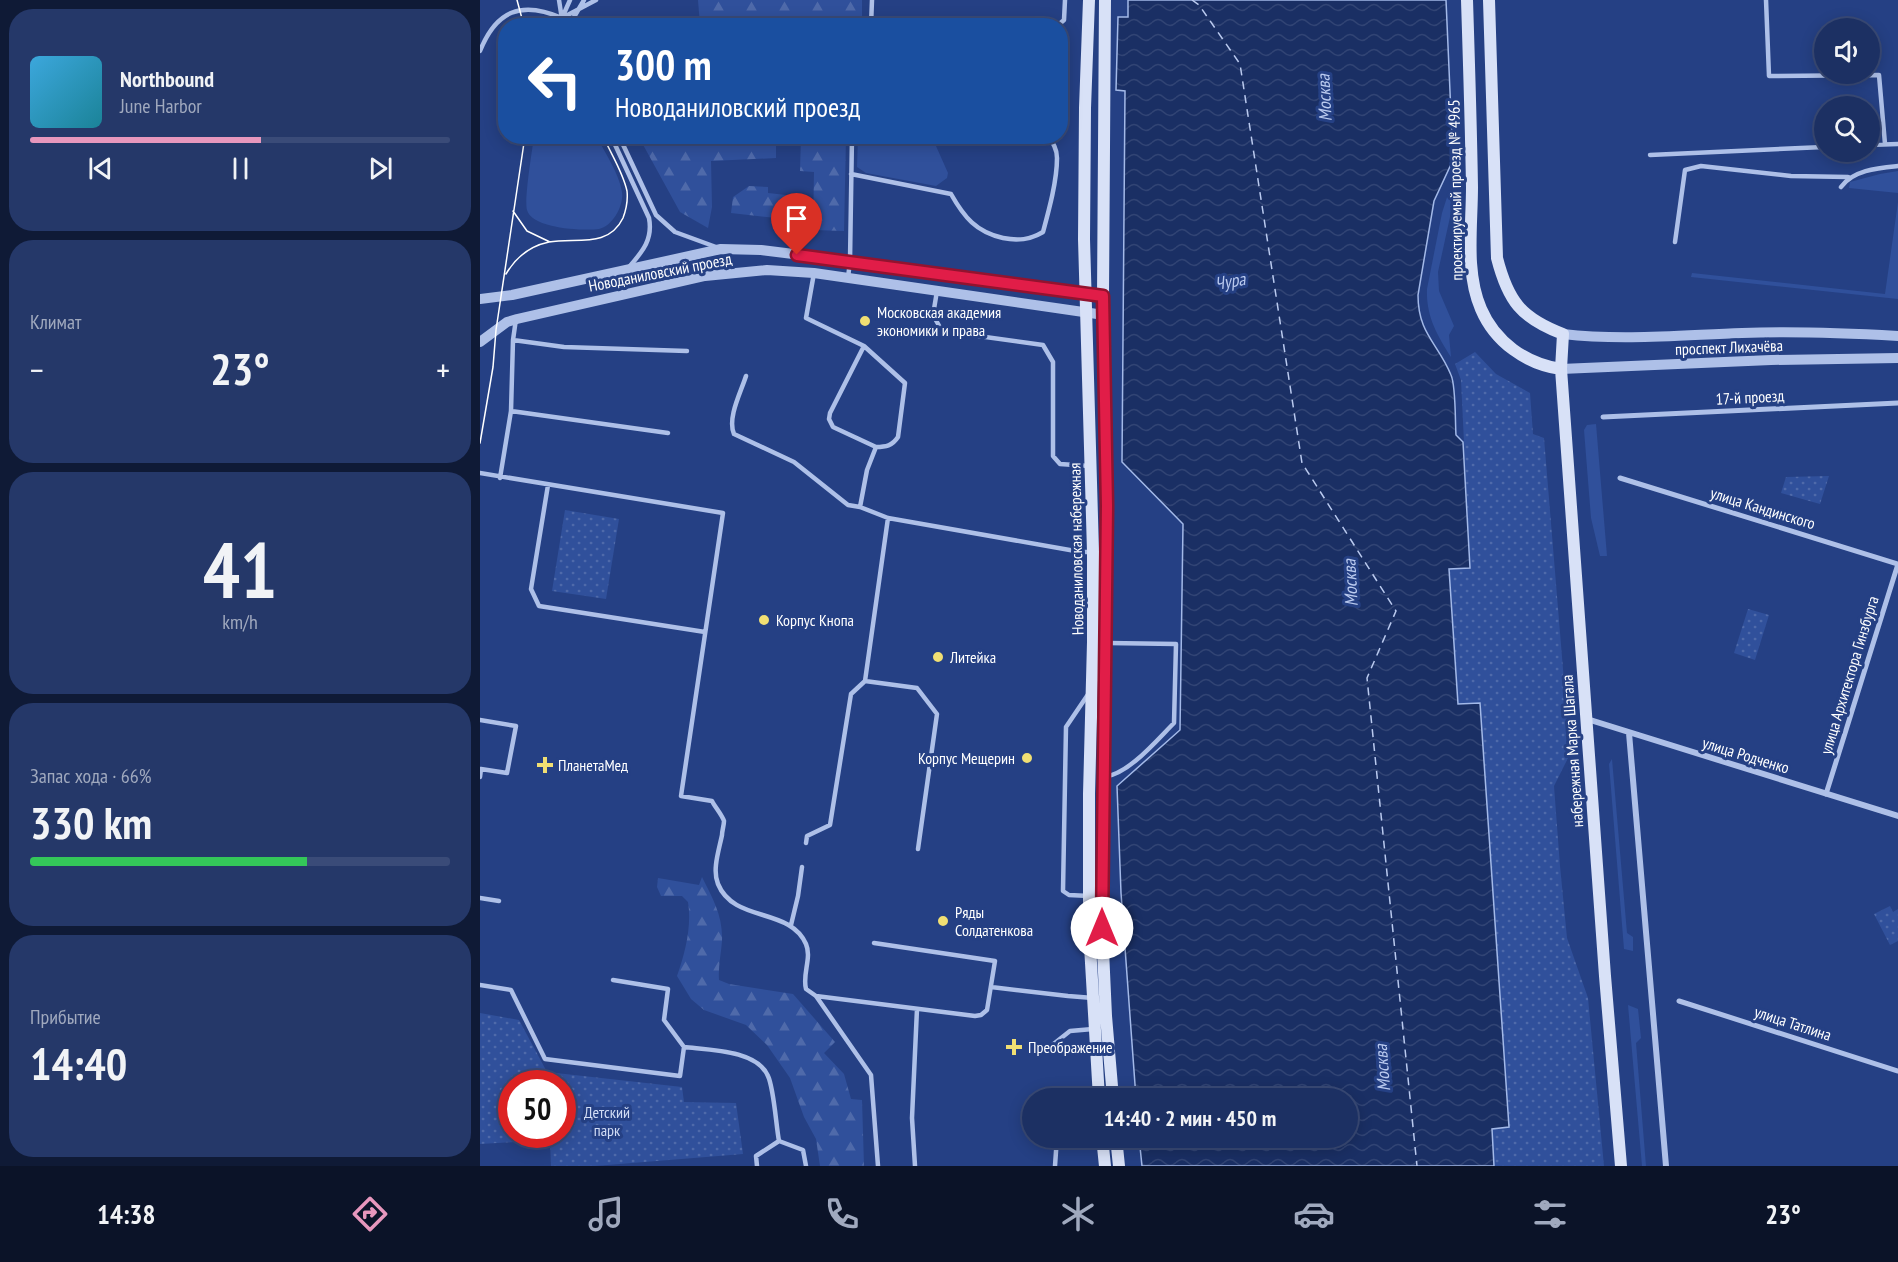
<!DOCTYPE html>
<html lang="ru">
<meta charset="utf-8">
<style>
body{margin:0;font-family:"PT Sans Narrow",sans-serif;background:#253869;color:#f1f3f6;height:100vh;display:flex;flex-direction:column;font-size:22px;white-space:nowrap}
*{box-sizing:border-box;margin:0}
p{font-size:20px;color:#a0a9be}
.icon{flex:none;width:33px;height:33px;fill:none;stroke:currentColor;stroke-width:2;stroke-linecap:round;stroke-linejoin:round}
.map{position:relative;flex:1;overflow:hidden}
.sheet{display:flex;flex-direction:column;gap:9px;padding:9px;background:#0f1a36;width:480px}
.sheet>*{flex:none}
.top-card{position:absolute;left:18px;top:18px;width:570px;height:126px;border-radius:24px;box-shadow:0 3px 15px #0003,0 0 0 2px #3a4b78;background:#1a4fa0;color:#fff;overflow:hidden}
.tools{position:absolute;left:1334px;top:18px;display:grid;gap:12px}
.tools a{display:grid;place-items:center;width:66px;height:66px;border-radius:50%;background:#1c3063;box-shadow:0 3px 15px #0003,0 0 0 2px #3a4b78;font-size:30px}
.speed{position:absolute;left:18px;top:1070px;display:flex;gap:12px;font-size:30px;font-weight:700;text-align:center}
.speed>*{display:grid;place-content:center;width:78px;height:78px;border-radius:50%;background:#1c3063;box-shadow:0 3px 15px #0003,0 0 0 2px #3a4b78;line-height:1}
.speed .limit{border:9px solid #d22;background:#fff;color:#111}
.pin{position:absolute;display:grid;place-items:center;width:51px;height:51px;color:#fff;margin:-62px -26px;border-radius:50% 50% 50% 0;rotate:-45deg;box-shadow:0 0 6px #0007}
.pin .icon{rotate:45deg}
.me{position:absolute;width:66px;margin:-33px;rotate:0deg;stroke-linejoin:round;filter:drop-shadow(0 0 4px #0008)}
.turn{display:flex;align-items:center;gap:21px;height:126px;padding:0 18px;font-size:27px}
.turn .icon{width:78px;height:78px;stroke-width:2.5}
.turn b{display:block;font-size:42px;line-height:51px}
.big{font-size:45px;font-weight:700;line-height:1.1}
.sheet .card{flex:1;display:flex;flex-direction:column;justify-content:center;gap:9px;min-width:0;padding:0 21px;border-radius:24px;background:#253869}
.sheet .dial{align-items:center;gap:0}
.dial b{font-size:78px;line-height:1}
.song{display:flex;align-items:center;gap:18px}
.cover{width:72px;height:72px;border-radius:9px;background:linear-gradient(135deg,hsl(200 70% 55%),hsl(190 70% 35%))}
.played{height:6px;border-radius:3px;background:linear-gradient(90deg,#e797bd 55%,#3a4b78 55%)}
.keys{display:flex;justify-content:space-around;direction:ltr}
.heat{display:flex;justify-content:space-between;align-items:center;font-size:33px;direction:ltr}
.charge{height:9px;border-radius:4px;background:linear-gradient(90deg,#34c759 66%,#3a4b78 0)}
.trip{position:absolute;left:542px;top:1088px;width:336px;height:60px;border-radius:30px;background:#1c3063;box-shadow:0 3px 15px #0003,0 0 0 2px #3a4b78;font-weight:700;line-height:60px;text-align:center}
.dock{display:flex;height:96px;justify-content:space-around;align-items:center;background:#0b1328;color:#a0a9be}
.dock .icon{width:42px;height:42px}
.dock .selected{color:#e797bd}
.dock b{font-size:27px;color:#f1f3f6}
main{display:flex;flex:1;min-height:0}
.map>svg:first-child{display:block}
.grass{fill:#30509b}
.forest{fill:url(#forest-firs)}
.park{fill:url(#park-dots);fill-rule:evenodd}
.water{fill:url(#water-waves);stroke:#a3b9e8;stroke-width:1.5}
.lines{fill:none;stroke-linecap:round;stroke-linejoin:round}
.ferry{stroke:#bacaef;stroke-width:1.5;stroke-dasharray:8 6;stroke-linecap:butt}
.service{stroke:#aec0e8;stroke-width:4.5}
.pedestrian{stroke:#aec0e8;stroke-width:5}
.minor{stroke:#aec0e8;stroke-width:6}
.tertiary{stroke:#aec0e8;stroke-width:10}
.secondary{stroke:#d8e1f7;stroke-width:12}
.tram{stroke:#fff;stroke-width:1.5}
.route-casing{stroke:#92132f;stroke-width:15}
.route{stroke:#e11d48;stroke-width:10}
.poi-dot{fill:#f1df73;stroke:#254084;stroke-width:2}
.labels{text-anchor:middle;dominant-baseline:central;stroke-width:6;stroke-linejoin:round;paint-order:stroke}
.street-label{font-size:16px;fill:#fff;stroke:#254084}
.poi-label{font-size:16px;fill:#fff;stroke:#254084;text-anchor:start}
.park-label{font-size:16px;fill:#d2ddf6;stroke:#254084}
.water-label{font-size:18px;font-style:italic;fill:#bacaef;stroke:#254084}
</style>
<main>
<section class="sheet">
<div class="card">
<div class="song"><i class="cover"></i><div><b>Northbound</b><p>June Harbor</p></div></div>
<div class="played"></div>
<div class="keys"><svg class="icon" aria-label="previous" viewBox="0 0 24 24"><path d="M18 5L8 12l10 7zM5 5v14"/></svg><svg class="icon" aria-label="pause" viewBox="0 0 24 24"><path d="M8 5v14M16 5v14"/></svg><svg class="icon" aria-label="next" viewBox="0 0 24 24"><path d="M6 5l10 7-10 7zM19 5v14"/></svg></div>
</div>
<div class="card"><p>Климат</p>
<div class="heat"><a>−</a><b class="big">23°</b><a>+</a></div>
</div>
<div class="card dial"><b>41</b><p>km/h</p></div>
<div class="card"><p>Запас хода · 66%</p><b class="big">330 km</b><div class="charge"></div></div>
<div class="card"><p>Прибытие</p><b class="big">14:40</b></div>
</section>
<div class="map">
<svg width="1418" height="1166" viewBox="0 0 1418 1166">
<defs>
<pattern id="forest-firs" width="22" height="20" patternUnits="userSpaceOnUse" patternTransform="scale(1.5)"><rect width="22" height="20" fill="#30509b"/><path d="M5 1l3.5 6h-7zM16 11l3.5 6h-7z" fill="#4f6aaa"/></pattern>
<pattern id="park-dots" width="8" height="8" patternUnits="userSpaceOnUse" patternTransform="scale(1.5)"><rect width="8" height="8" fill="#30509b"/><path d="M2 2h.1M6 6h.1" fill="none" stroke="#4f6aaa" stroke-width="1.8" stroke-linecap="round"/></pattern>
<pattern id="water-waves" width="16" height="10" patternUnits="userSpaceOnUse" patternTransform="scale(1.5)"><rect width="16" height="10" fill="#1a2f64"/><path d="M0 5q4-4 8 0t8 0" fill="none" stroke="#314474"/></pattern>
</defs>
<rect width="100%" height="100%" fill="#254084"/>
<!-- grass -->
<path class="grass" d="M54 137H117C125 153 139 173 142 192 144 205 133 226 119 229 104 231 52 229 47 210 44 200 52 151 54 137Z
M378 137H452L468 173 467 178 456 186 386 173 377 167Z
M1418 171V193L1369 188 1370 182 1400 174Z
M969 191 972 196 970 217 958 272 959 291 974 326 969 335 971 357C957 335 946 316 947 289L962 213Z
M1418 202V299L1211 277 1212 273 1405 294Z
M1116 424 1127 556H1120L1111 518 1104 430 1107 425Z
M1132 759 1147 933 1153 937V951L1144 949 1129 764Z
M1148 1005 1158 1009 1161 1038 1156 1043 1166 1166H1162Z"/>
<!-- forest -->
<path class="forest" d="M218 0H382V26L220 25Z
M171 137H296V158L231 161 232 207 228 228 200 212 161 141Z
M321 137H366L364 231 333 230 334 172 320 171Z
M269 186 288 187V193L306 195 305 219 251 213 253 197Z
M222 877C233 899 243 916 242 941 241 954 238 967 239 980L249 984 313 994 355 1042 344 1053 364 1074 371 1099 382 1100 384 1166H340L336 1139 324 1117 310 1078 287 1045 266 1025 224 1010 211 999 197 976C205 954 212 926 208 902L202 896H181L177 887 178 878 219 885Z"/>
<!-- park -->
<path class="park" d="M995 352 1016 374 1050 393 1053 434 1064 438 1090 754 1074 786 1080 866 1087 938 1108 998 1124 1166H1014L1011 1128 1029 1127 1000 704H978L969 569 990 567 981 380 975 364Z
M1349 476 1340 504 1301 493 1306 477Z
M85 510 139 519 126 599 72 591Z
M1268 609 1289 615 1275 660 1254 653Z
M1410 906 1413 912 1418 909V941L1410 945 1394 914Z
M0 1013 39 1020 67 1072 202 1087 204 1102 256 1103 263 1154 115 1166H71L70 1140 0 1144ZM32 1083H82V1134H32Z"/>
<!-- water -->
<path class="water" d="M648 0H966L973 160 954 201 938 295C938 334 958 343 971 375 976 386 975 421 976 435L983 442 990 568 969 569 978 704 1000 703 1029 1127 1012 1129 1014 1166H662L659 1137H867V1098H656L641 893 637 786 700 730 703 524 642 462 645 91 636 90 638 17H648Z"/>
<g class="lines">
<!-- ferry -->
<path class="ferry" d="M712 0 719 5 760 64 822 463 916 611 887 678 937 1166"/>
<!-- service -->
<path class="service" d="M79 0 83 26
M1286 0 1289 76 1399 75 1405 144
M82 18 116 0
M82 18 90 0
M92 26 94 17 104 0
M391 26 392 0
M577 26 584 20 585 0
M0 51C16 11 41 0 82 18
M131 136 169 218C173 239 163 251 150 266
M139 136 176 215 195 232 236 247
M1389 145 1418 144
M1170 155 1344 147
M371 174 471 194C484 217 496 232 523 238 538 241 550 240 563 232 569 210 577 181 577 158 577 149 573 143 568 136
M1361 187C1373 170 1398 168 1418 166
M1195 242 1205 170 1221 166 1311 176 1368 177
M334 273 326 318 384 346 425 383 418 437C412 446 406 447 396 447L387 470 380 507
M368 278 370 261 372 136
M457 291 453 315 462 331 563 345 573 362V456L580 464 609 466
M33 340 84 347 207 351
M384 346 350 413 349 419 353 427 396 447
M266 376C261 392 247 418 254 434L314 462 368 505 380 507 408 518 601 552H613
M31 411 188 433
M0 473 243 513 201 796 232 801C235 807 242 815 244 821 244 825 242 831 242 835 239 850 232 870 238 884 254 923 310 907 326 944 332 958 322 974 326 989L336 996 391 1075 398 1166
M20 478 31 411 33 340 36 319
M68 485 51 589 59 606 225 632
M385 681 437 688 457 714 438 849
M609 693 586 727 583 891 589 895 609 896
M0 720 36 726 27 773 1 769 0 777
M624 777C649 774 676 741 694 723L696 644 628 643
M326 843 327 836 350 825 371 694 385 681 408 518
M0 898 19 901
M311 925 318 896 322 867
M0 985 31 990 65 1059 200 1076 204 1047 184 1020 188 989 133 980
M511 987 588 996 613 998
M336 996 495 1016 501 1015 507 1010 515 961 394 943
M204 1047C229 1050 277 1050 288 1076 294 1089 296 1125 299 1141L276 1156 277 1166
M566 1050 590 1031 613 1029
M299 1141 323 1150 326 1166
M435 1166 432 1118 437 1009
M575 1166 577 1137"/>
<!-- pedestrian -->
<path class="pedestrian" d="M1123 417 1418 403
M1140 478 1418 564
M1346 794 1418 564
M1199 1001 1418 1071"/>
<!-- minor -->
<path class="minor" d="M1107 719 1418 816
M1149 733 1186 1166"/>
<!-- tertiary -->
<path class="tertiary" d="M0 299 32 295 241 249 281 250 370 261 623 296
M1083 334C1142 341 1203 335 1262 333 1314 331 1366 333 1418 336
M0 342 27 322 37 319 225 276 287 270 334 273 624 315
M1081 369 1291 360 1418 358"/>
<!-- secondary -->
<path class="secondary" d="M609 0 605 108 604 239 613 552V642L609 794V929L619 1098
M625 0 623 296 627 506 622 928 626 1016 633 1098
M987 0C989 62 991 125 992 187 992 227 985 272 1001 309 1015 342 1046 364 1081 369
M1009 0 1017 258C1028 301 1041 318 1083 334L1081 369 1125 976 1141 1166
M622 1137 625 1166
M636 1137 639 1166"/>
<!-- tram -->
<path class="tram" d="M37 0 44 26
M33 211 47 231 70 242
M26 274C36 257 50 246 69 242 95 237 128 249 143 218 146 210 148 200 147 191 143 172 131 154 123 136
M0 443 13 367 16 330 45 136"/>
</g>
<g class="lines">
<!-- route casing -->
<g class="route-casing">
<path id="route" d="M317 255 623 296 627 506 622 928"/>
</g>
<!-- route -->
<use href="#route" class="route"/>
</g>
<!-- markers -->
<g class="poi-dot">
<circle cx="385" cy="321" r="6"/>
<circle cx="284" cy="620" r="6"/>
<circle cx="458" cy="657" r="6"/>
<circle cx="547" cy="758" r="6"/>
<path d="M62 756h6v6h6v6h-6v6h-6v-6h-6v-6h6z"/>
<circle cx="463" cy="921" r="6"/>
<path d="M531 1038h6v6h6v6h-6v6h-6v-6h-6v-6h6z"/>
</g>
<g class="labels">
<!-- street labels -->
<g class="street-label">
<text transform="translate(975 190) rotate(-91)">проектируемый проезд № 4965</text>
<text transform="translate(180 272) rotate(-11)">Новоданиловский проезд</text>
<text transform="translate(1249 347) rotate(-2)">проспект Лихачёва</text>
<text transform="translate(1270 397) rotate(-3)">17-й проезд</text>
<text transform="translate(1283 508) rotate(17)">улица Кандинского</text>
<text transform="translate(596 549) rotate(-91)">Новоданиловская набережная</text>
<text transform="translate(1369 675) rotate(-73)">улица Архитектора Гинзбурга</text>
<text transform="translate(1092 751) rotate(-94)">набережная Марка Шагала</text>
<text transform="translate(1266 755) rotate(17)">улица Родченко</text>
<text transform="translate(1313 1023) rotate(18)">улица Татлина</text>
</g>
<!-- poi labels -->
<g class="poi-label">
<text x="397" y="312">Московская академия<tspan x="397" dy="18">экономики и права</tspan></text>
<text x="296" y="620">Корпус Кнопа</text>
<text x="470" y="657">Литейка</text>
<text x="535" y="758" text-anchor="end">Корпус Мещерин</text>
<text x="78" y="765">ПланетаМед</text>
<text x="475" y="912">Ряды<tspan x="475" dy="18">Солдатенкова</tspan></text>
<text x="548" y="1047">Преображение</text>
</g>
<!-- park labels -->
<g class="park-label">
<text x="127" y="1112">Детский<tspan x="127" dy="18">парк</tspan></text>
</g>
<!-- water labels -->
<g class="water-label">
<text transform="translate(844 98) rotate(-93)">Москва</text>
<text transform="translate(750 281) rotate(-10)">Чура</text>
<text transform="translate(870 583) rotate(-93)">Москва</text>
<text transform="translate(902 1068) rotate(-94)">Москва</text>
</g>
</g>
</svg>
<div class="tools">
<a><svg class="icon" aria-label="sound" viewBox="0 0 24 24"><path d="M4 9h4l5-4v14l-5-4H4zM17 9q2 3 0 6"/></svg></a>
<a><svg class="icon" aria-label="search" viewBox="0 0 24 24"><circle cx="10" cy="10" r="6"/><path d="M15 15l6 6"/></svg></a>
</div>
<div class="speed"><div class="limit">50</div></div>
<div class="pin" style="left:317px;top:255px;background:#d93025"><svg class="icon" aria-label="arrive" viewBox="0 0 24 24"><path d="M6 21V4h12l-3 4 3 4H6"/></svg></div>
<svg class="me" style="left:622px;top:928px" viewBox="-20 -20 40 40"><circle r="19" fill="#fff"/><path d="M0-13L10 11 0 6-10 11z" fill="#e11d48"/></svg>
<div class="trip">14:40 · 2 мин · 450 m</div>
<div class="top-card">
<div class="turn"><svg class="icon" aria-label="left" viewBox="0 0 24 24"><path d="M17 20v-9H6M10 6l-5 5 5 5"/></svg><div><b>300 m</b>Новоданиловский проезд</div></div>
</div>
</div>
</main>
<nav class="dock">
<b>14:38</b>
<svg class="icon selected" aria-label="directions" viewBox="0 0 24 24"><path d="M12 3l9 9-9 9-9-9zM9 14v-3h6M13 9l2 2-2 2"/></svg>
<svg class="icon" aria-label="music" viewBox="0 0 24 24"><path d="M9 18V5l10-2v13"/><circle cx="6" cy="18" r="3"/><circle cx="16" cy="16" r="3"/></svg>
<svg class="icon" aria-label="phone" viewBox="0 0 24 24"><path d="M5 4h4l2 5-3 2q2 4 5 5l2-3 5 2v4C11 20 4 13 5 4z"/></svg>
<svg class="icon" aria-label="climate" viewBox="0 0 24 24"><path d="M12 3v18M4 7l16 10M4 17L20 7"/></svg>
<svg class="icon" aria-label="car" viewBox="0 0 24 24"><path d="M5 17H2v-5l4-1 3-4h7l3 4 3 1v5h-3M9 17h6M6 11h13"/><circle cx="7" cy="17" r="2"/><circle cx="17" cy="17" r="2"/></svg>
<svg class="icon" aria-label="filters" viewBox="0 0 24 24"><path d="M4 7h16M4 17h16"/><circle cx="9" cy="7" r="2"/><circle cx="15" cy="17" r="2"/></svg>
<b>23°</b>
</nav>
